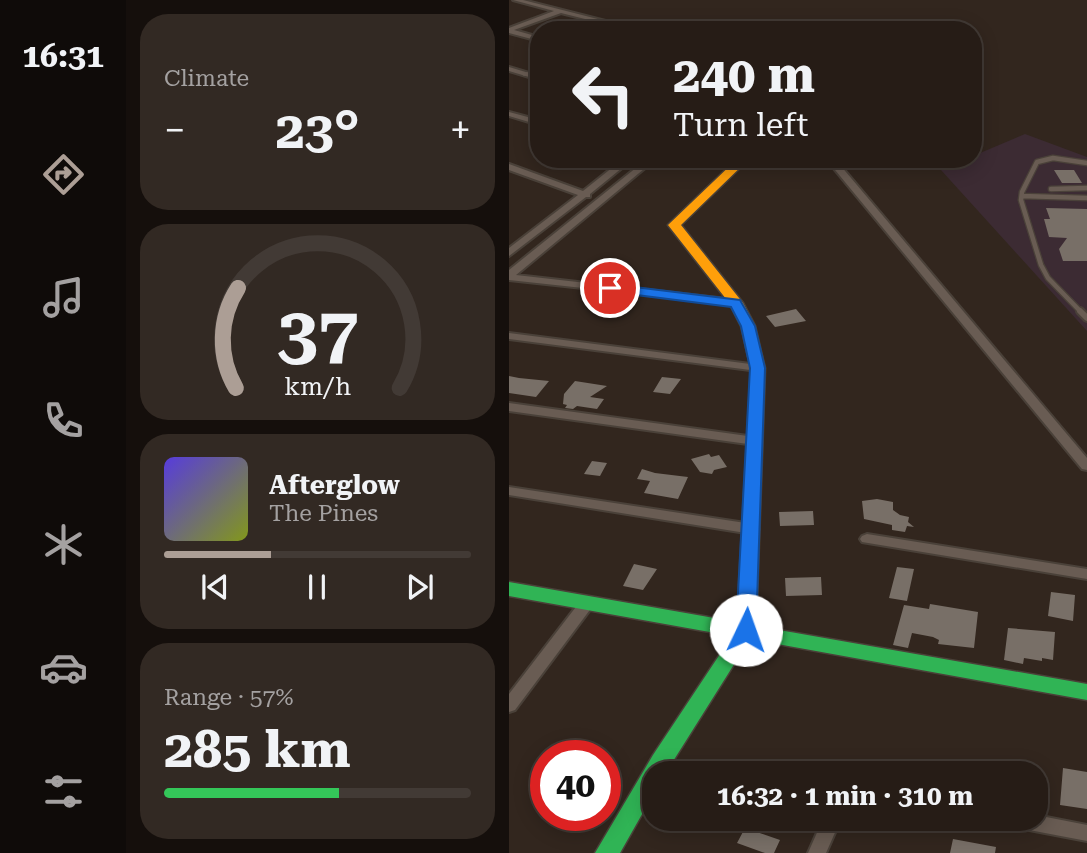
<!DOCTYPE html>
<meta charset="utf-8">
<style>
body{margin:0;font-family:"Roboto Serif",serif;background:#322923;color:#f1f3f6;height:100vh;display:flex;flex-direction:column;font-size:26px;white-space:nowrap}
*{box-sizing:border-box;margin:0}
p{font-size:23px;color:#a4a1a1}
.icon{flex:none;width:38px;height:38px;fill:none;stroke:currentColor;stroke-width:2;stroke-linecap:round;stroke-linejoin:round}
.map{position:relative;flex:1;overflow:hidden}
.drawer{display:flex;flex-direction:column;gap:14px;padding:14px;background:#150f0c;width:383px}
.drawer>*{flex:none}
.banner{position:absolute;left:21px;top:21px;width:452px;height:147px;border-radius:28px;box-shadow:0 4px 18px #0003,0 0 0 2px #423a35;background:#261c16;color:#f1f3f6;overflow:hidden}
.speed{position:absolute;left:21px;top:740px;display:flex;gap:14px;font-size:35px;font-weight:700;text-align:center}
.speed>*{display:grid;place-content:center;width:91px;height:91px;border-radius:50%;background:#261c16;box-shadow:0 4px 18px #0003,0 0 0 2px #423a35;line-height:1}
.speed .limit{border:10px solid #d22;background:#fff;color:#111}
.pin{position:absolute;display:grid;place-items:center;width:60px;height:60px;color:#fff;margin:-30px;border:4px solid #fff;border-radius:50%;box-shadow:0 2px 7px #0007}
.me{position:absolute;width:77px;margin:-38px;rotate:3deg;stroke-linejoin:round;filter:drop-shadow(0 0 5px #0008)}
.turn{display:flex;align-items:center;gap:24px;height:147px;padding:0 28px;font-size:32px}
.turn .icon{width:91px;height:91px;stroke-width:2.5}
.turn b{display:block;font-size:49px;line-height:60px}
.big{font-size:52px;font-weight:700;line-height:1.1}
.drawer .widget{flex:1;display:flex;flex-direction:column;justify-content:center;gap:10px;min-width:0;padding:0 24px;border-radius:28px;background:#322923}
.drawer .dial{align-items:center;gap:0}
.dial svg{height:182px;overflow:visible;fill:none;stroke:#423a35;stroke-width:7;stroke-linecap:round;text-anchor:middle}
.dial text{fill:#f1f3f6;stroke:none}
.song{display:flex;align-items:center;gap:21px}
.cover{width:84px;height:84px;border-radius:10px;background:linear-gradient(135deg,hsl(250 70% 55%),hsl(70 70% 35%))}
.played{height:7px;border-radius:4px;background:linear-gradient(90deg,#ac9e95 35%,#423a35 35%)}
.keys{display:flex;justify-content:space-around;direction:ltr}
.heat{display:flex;justify-content:space-between;align-items:center;font-size:38px;direction:ltr}
.charge{height:10px;border-radius:5px;background:linear-gradient(90deg,#34c759 57%,#423a35 0)}
.trip{position:absolute;left:133px;top:761px;width:406px;height:70px;border-radius:28px;background:#261c16;box-shadow:0 4px 18px #0003,0 0 0 2px #423a35;font-weight:700;line-height:70px;text-align:center}
main{display:flex;flex:1;min-height:0}
.menu{display:flex;flex-direction:column;width:126px;justify-content:space-around;align-items:center;background:#0f0b09;color:#a4a1a1}
.menu .icon{width:49px;height:49px}
.menu .current{color:#ac9e95}
.menu b{font-size:32px;color:#f1f3f6}
.map>svg:first-child{display:block}
.commercial{fill:#3c2b33}
.building{fill:#786f67}
.lines{fill:none;stroke-linecap:round;stroke-linejoin:round}
.lane-far2-casing{stroke:#4a4139;stroke-width:5}
.lane-far1-casing{stroke:#4a4139;stroke-width:7}
.lane-casing{stroke:#4a4139;stroke-width:10}
.street-casing{stroke:#4a4139;stroke-width:4}
.fast-casing{stroke:#4a4139;stroke-width:3}
.slow-casing{stroke:#4a4139;stroke-width:3}
.lane-far2{stroke:#695c53;stroke-width:3.5}
.lane-far1{stroke:#695c53;stroke-width:4.5}
.lane{stroke:#695c53;stroke-width:6}
.street{fill:#695c53;fill-rule:evenodd}
.fast{fill:#30b455;fill-rule:evenodd}
.slow{fill:#ff9f0a;fill-rule:evenodd}
.route{fill:#1a73e8;stroke:#114b97;stroke-width:2}
</style>
<main>
<nav class="menu">
<b>16:31</b>
<svg class="icon current" aria-label="directions" viewBox="0 0 24 24"><path d="M12 3l9 9-9 9-9-9zM9 14v-3h6M13 9l2 2-2 2"/></svg>
<svg class="icon" aria-label="music" viewBox="0 0 24 24"><path d="M9 18V5l10-2v13"/><circle cx="6" cy="18" r="3"/><circle cx="16" cy="16" r="3"/></svg>
<svg class="icon" aria-label="phone" viewBox="0 0 24 24"><path d="M5 4h4l2 5-3 2q2 4 5 5l2-3 5 2v4C11 20 4 13 5 4z"/></svg>
<svg class="icon" aria-label="climate" viewBox="0 0 24 24"><path d="M12 3v18M4 7l16 10M4 17L20 7"/></svg>
<svg class="icon" aria-label="car" viewBox="0 0 24 24"><path d="M5 17H2v-5l4-1 3-4h7l3 4 3 1v5h-3M9 17h6M6 11h13"/><circle cx="7" cy="17" r="2"/><circle cx="17" cy="17" r="2"/></svg>
<svg class="icon" aria-label="filters" viewBox="0 0 24 24"><path d="M4 7h16M4 17h16"/><circle cx="9" cy="7" r="2"/><circle cx="15" cy="17" r="2"/></svg>
</nav>
<section class="drawer">
<div class="widget"><p>Climate</p>
<div class="heat"><a>−</a><b class="big">23°</b><a>+</a></div>
</div>
<div class="widget dial"><svg viewBox="0 0 100 80">
<path d="M14 69A42 42 0 1 1 86 69"/>
<path d="M14 69A42 42 0 0 1 15 25" stroke="#ac9e95"/>
<text x="50" y="56" font-size="32" font-weight="700">37</text>
<text x="50" y="72" font-size="11">km/h</text>
</svg></div>
<div class="widget">
<div class="song"><i class="cover"></i><div><b>Afterglow</b><p>The Pines</p></div></div>
<div class="played"></div>
<div class="keys"><svg class="icon" aria-label="previous" viewBox="0 0 24 24"><path d="M18 5L8 12l10 7zM5 5v14"/></svg><svg class="icon" aria-label="pause" viewBox="0 0 24 24"><path d="M8 5v14M16 5v14"/></svg><svg class="icon" aria-label="next" viewBox="0 0 24 24"><path d="M6 5l10 7-10 7zM19 5v14"/></svg></div>
</div>
<div class="widget"><p>Range · 57%</p><b class="big">285 km</b><div class="charge"></div></div>
</section>
<div class="map">
<svg width="578" height="853" viewBox="0 0 578 853">
<rect width="100%" height="100%" fill="#32261e"/>
<!-- commercial -->
<path class="commercial" d="M516 134 578 157V331L432 170 457 159H464V156Z"/>
<!-- building -->
<path class="building" d="M545 170H565L573 183H553Z
M537 208 578 209V261H554L550 249 558 238 540 237 535 219H541Z
M287 309 297 321 266 327 257 316Z
M0 376 10 378 40 381 27 397 0 393Z
M153 377 172 379 161 394 144 392Z
M66 381 98 386 81 397 95 399 88 409 68 406 64 409 56 408 58 405 54 404 55 394Z
M200 454 202 457 210 455 218 467 205 470 203 474 191 472 182 459Z
M83 461 98 463 91 476 75 474Z
M133 469 146 473 179 477 169 499 135 493 141 481 128 479Z
M368 499 384 502V510L391 515 400 517 399 522 405 527 398 526 396 532 383 530V525L355 519 353 501Z
M304 511 305 525 271 526 270 512Z
M125 564 148 569 134 590 114 586Z
M388 567 405 569 398 601 380 598Z
M312 577 313 595 277 596 276 578Z
M542 592 566 595 564 621 539 616Z
M421 604 469 612 465 648 429 644 430 640 424 637 403 633 399 648 384 645 395 605 420 609Z
M499 628 546 632 544 660 533 658V661L515 658 514 664 495 660Z
M554 768 578 772V809L551 805Z
M236 828 271 840 265 853H256L228 843Z
M444 839 487 847 486 853H441Z"/>
<g class="lines">
<!-- lane-far2 casing -->
<g class="lane-far2-casing">
<path id="lane-far2" d="M15 74H30"/>
</g>
<!-- lane-far1 casing -->
<g class="lane-far1-casing">
<path id="lane-far1" d="M542 189 578 188
M513 196 578 198
M573 313 539 278 532 265 512 200 513 192 528 162 544 158 578 163"/>
</g>
<!-- lane casing -->
<g class="lane-casing">
<path id="lane" d="M571 311 578 318"/>
</g>
<!-- street casing -->
<g class="street-casing">
<path id="street" d="M4 0H14L132 30H120L52 13 5 30 30 37V41L0 33V28L45 11Z
M0 67 30 76V80L0 71Z
M0 112 30 120V125L0 116Z
M114 159H124L81 194V197H77L0 256V248L69 195 0 170V164L74 191Z
M138 159H147L7 275 227 300 231 301 232 303 231 305 0 280V270Z
M317 159H326L578 458V470L573 469Z
M0 333 249 365 255 368 249 371 0 339Z
M0 403 246 437 252 441 246 445 0 411Z
M0 487 243 524 248 526 250 529 248 532 243 534 0 495Z
M358 534 578 569V579L353 542 351 539 353 536Z
M78 598 83 599 85 603 83 607 6 710 0 712V694L73 599Z
M527 815 578 825V841L505 827 499 824 496 819H527Z
M314 819H332L317 853H299Z"/>
</g>
<!-- fast casing -->
<g class="fast-casing">
<path id="fast" d="M246 352 253 356 256 368 247 626 578 684V700L241 639 156 774H145V793L111 853H86L144 755 223 636 0 596V582L228 622 242 368 239 356Z"/>
</g>
<!-- slow casing -->
<g class="slow-casing">
<path id="slow" d="M228 159H240L172 225 234 303 246 326 253 356 246 360 239 356 232 326 221 304 159 225Z"/>
</g>
<!-- lane-far2 -->
<use href="#lane-far2" class="lane-far2"/>
<!-- lane-far1 -->
<use href="#lane-far1" class="lane-far1"/>
<!-- lane -->
<use href="#lane" class="lane"/>
<!-- street -->
<use href="#street" class="street"/>
<!-- fast -->
<use href="#fast" class="fast"/>
<!-- slow -->
<use href="#slow" class="slow"/>
</g>
<!-- route -->
<path class="route" d="M101 284 231 300 246 326 256 368 247 630 244 635 237 638 230 635 227 630 241 368 232 326 222 307 96 291V286Z"/>
</svg>
<div class="speed"><div class="limit">40</div></div>
<div class="pin" style="left:101px;top:288px;background:#d93025"><svg class="icon" aria-label="arrive" viewBox="0 0 24 24"><path d="M6 21V4h12l-3 4 3 4H6"/></svg></div>
<svg class="me" style="left:237px;top:630px" viewBox="-20 -20 40 40"><circle r="19" fill="#fff"/><path d="M0-13L10 11 0 6-10 11z" fill="#1a73e8"/></svg>
<div class="trip">16:32 · 1 min · 310 m</div>
<div class="banner">
<div class="turn"><svg class="icon" aria-label="left" viewBox="0 0 24 24"><path d="M17 20v-9H6M10 6l-5 5 5 5"/></svg><div><b>240 m</b>Turn left</div></div>
</div>
</div>
</main>
